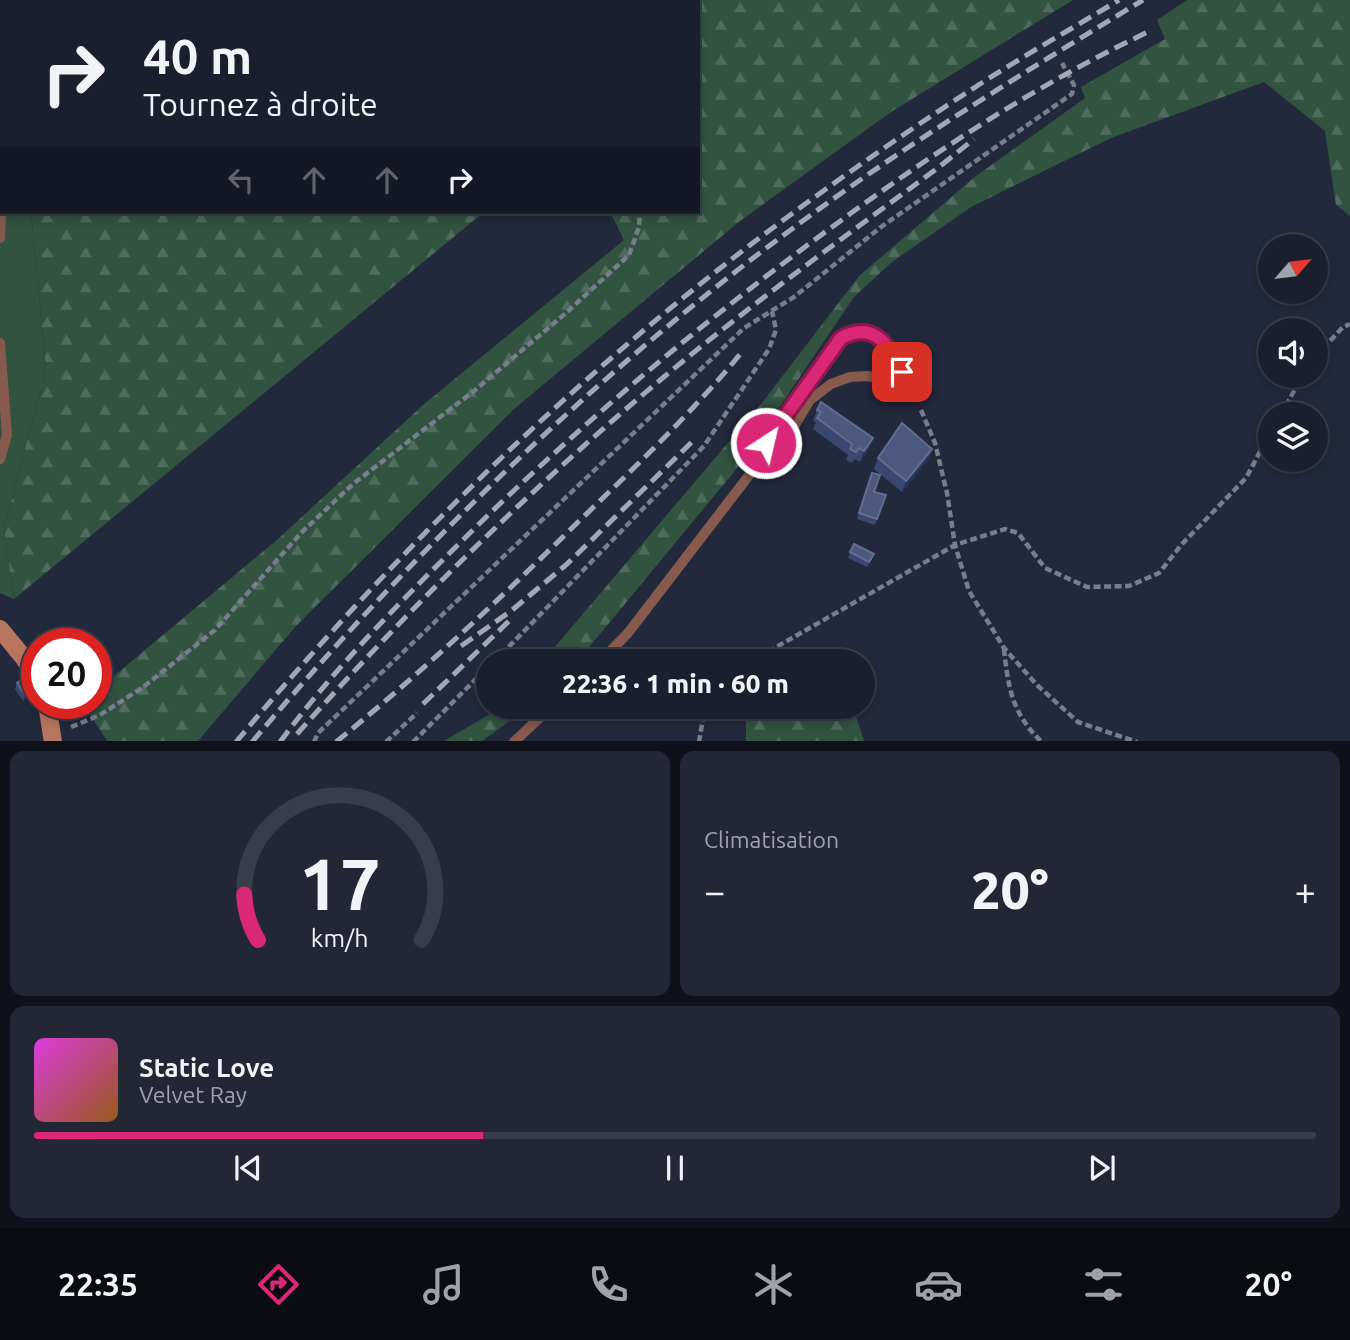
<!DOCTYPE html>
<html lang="fr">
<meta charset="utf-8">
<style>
body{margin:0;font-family:Ubuntu,sans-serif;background:#232735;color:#f1f3f6;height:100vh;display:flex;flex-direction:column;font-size:26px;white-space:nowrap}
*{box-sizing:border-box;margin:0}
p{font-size:23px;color:#9fa2aa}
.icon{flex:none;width:38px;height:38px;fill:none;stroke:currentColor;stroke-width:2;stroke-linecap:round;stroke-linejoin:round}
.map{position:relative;height:741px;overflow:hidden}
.panel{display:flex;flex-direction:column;gap:10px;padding:10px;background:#0e1119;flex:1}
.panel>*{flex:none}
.top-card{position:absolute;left:0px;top:0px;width:700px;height:214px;box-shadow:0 4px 10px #0003,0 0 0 2px #383d49;background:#1a1f2d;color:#f1f3f6;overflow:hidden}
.needle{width:46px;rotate:62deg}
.tools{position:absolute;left:1258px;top:234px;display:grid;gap:14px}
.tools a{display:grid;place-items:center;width:70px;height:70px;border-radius:50%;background:#1a1f2d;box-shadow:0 4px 10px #0003,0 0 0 2px #383d49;font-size:35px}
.speed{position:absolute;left:21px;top:628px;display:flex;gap:14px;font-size:35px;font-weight:700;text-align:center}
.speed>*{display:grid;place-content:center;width:91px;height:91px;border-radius:50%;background:#1a1f2d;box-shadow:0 4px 10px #0003,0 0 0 2px #383d49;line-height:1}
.speed .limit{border:10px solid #d22;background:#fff;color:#111}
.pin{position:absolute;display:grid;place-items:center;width:60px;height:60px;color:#fff;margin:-30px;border-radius:14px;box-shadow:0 4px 10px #0006}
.me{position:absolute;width:77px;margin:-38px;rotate:35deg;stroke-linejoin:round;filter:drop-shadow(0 0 5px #0008)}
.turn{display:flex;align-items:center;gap:24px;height:147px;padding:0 28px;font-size:32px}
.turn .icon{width:91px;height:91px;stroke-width:2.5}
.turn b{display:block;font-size:49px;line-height:60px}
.lanes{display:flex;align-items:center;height:66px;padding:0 28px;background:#0003;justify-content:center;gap:35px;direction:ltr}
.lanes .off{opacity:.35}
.big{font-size:52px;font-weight:800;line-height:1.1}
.panel .tile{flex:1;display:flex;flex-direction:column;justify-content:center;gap:10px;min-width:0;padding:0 24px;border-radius:14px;background:#232735}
.panel .dial{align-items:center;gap:0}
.dial svg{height:182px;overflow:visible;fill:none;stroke:#383d49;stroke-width:7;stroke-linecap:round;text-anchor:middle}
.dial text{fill:#f1f3f6;stroke:none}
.song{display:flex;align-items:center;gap:21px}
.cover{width:84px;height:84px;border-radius:10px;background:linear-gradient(135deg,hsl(300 70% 55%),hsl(30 70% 35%))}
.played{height:7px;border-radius:4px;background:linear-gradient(90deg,#db2777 35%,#383d49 35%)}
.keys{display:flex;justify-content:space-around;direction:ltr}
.heat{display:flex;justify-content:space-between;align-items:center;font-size:38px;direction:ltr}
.panel .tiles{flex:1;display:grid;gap:10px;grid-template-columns:1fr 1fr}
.tile:last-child{grid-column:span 2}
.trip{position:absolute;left:476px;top:649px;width:399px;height:70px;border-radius:35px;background:#1a1f2d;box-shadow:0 4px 10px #0003,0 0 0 2px #383d49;font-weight:800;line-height:70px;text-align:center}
.dock{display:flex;height:112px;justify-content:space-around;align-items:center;background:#0a0c12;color:#9fa2aa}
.dock .icon{width:49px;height:49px}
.dock .on{color:#db2777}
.dock b{font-size:32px;color:#f1f3f6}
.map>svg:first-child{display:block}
.green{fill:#315340}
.forest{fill:url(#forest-firs)}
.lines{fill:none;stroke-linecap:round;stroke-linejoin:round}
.path{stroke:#787e8e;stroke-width:4.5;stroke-dasharray:7 3.5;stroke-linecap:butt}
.lane{stroke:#865b4d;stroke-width:10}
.secondary{stroke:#b9765f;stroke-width:18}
.rail{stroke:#a1a7b6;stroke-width:5;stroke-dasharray:14 7;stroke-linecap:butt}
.wall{fill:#3a476f}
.shaded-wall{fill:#293455}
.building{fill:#4c587d;stroke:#636e8f;stroke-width:2}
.route-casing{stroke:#8e194d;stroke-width:18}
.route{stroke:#db2777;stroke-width:12}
</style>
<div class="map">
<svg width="1350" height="742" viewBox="0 0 1350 742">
<defs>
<pattern id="forest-firs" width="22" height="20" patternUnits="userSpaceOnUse" patternTransform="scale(1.75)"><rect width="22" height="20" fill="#315340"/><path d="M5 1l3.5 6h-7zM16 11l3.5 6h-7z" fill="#4f6c5c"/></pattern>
</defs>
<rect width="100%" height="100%" fill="#22293c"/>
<!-- green -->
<path class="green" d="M0 169 2 212H31L46 370 4 528 14 599 0 593Z"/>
<!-- forest -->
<path class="forest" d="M123 0H1073L891 112 740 221 514 409 296 626 198 741 108 742 83 704H96V691L278 539 423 405 624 240 610 212H698V2Z
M1187 0H1350V216L1336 205 1325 131 1264 82 1111 138 971 207 892 262 854 297 743 461 581 657 577 661H543L765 399 859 276 976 176 1085 98 1081 87 1165 39 1157 20Z
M31 212H484L14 599 4 528 46 370Z
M502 707H529L482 741H444Z
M755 707H853L864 741H746V715Z"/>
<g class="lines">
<!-- path -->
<path class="path" d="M64 0V2
M331 0V2
M638 0V2
M1316 356 1343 327 1350 324
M921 410 935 443 947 493 955 545 969 591 1004 648 1037 685 1078 722 1137 742
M1281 415 1302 376
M1004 649C1008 687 1012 714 1042 742
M494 662 704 446 769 349 776 330 772 311
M645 662 679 657 701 662
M750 662 955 545 1005 529 1018 533 1045 568 1087 587 1129 586 1159 573 1182 544 1246 478 1270 433
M71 727 100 715 142 688 215 630 301 533 353 484 474 391 566 313 629 255 639 227 640 212
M314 742 318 733 744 328 794 297 881 227 1072 94 1074 85 1062 63
M386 742 417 713
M413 742 488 667
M699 742 705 707"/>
<!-- lane -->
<path class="lane" d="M0 238 2 196
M0 343 7 435 0 459
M600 662 628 633 760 461 786 440 810 400 831 384 850 377 867 376 889 380 915 397C900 366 885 315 841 338L766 444 760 461
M514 742 551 707"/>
<!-- secondary -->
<path class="secondary" d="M0 629 24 658 37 680
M47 704 53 742"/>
<!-- rail -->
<path class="rail" d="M461 646 511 611 567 564 694 440
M423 704 509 621
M297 734C410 607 535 484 665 376 754 302 847 235 939 167L974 139
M236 742C401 544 589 362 797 210 857 166 918 124 980 84 1025 55 1073 28 1119 0
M252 742C416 548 600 369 804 220 913 140 1028 70 1143 0
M280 742C339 662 410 592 480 523 589 417 705 320 828 230 931 154 1037 84 1152 30
M336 742C420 674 499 600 576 524 634 468 691 414 742 352"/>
</g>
<!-- wall -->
<path class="wall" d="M817 410 873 438 869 449 860 462 855 459 852 463 846 460 848 455 813 429 816 422 813 421Z
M932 449 928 460 902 492 874 469 878 458Z
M872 473 874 492 886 495 875 525 857 519Z
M854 544 874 554 867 567 848 558Z
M17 683 35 688 33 693 23 701 15 689Z"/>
<!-- shaded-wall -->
<path class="shaded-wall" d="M873 438 869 449 860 462 864 451Z
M932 449 928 460 902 492 906 481Z
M35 688 33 693 23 701 25 695Z"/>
<!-- building -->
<path class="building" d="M0 26 2 27V46L0 45Z
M0 45 2 46V78L0 81Z
M821 402 873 438 864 451 859 448 856 452 850 449 852 444 817 418 821 412 817 410Z
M902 423 932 449 906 481 878 458Z
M872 473 880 475 874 492 886 495 877 519 859 513Z
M854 544 874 554 869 562 850 552Z
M28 676 35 688 25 695 17 683Z"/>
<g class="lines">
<!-- route casing -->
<g class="route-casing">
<path id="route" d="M766 443 841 338C875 320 889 346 902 372"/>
</g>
<!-- route -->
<use href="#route" class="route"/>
</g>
</svg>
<div class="tools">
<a><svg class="needle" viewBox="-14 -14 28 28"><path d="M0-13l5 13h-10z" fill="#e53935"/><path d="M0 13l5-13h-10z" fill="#9fa2aa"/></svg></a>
<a><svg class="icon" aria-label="sound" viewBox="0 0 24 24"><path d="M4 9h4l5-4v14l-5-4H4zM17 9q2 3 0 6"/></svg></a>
<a><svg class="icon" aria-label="layers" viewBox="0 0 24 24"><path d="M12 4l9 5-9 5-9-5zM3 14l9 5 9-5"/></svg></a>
</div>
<div class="speed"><div class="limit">20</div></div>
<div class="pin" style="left:902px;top:372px;background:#d93025"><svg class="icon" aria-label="arrive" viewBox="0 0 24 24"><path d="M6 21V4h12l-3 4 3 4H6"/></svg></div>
<svg class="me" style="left:766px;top:443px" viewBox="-20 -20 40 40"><circle r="17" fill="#db2777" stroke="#fff" stroke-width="3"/><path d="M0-11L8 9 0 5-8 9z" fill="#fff"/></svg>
<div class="trip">22:36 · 1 min · 60 m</div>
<div class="top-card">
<div class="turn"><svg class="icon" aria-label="right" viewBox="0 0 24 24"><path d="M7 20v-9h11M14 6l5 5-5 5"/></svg><div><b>40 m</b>Tournez à droite</div></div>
<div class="lanes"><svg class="icon off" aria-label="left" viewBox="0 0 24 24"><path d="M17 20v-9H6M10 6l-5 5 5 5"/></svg><svg class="icon off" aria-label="ahead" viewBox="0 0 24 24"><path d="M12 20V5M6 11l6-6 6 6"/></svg><svg class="icon off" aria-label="ahead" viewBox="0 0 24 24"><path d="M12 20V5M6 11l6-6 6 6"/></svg><svg class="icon" aria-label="right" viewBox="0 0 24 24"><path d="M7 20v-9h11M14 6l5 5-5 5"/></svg></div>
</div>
</div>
<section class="panel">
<div class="tiles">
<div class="tile dial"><svg viewBox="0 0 100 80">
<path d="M14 69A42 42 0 1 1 86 69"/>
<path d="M14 69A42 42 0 0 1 8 49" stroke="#db2777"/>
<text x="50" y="56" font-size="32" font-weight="700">17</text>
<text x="50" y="72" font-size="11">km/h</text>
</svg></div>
<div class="tile"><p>Climatisation</p>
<div class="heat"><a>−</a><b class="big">20°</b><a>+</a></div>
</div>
<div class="tile">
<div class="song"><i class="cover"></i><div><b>Static Love</b><p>Velvet Ray</p></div></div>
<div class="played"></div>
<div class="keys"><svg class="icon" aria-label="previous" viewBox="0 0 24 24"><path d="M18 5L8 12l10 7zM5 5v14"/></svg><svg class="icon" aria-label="pause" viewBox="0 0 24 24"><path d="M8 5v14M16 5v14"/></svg><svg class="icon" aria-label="next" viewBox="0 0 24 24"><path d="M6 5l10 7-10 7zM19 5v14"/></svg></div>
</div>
</div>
</section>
<nav class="dock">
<b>22:35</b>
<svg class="icon on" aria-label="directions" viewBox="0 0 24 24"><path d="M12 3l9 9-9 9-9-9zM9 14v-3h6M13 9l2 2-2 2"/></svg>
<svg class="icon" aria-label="music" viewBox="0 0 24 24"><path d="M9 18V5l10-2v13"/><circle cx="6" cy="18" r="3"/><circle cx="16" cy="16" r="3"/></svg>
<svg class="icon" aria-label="phone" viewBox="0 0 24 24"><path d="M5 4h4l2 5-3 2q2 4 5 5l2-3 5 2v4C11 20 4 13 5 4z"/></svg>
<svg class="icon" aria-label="climate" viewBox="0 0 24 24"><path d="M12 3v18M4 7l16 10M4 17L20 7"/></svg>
<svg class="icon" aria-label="car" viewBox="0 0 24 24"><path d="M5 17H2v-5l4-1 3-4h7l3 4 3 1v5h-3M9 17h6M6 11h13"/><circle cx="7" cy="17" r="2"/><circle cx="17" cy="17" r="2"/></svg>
<svg class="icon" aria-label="filters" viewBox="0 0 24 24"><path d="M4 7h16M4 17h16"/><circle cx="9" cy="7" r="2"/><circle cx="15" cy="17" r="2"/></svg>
<b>20°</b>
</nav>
